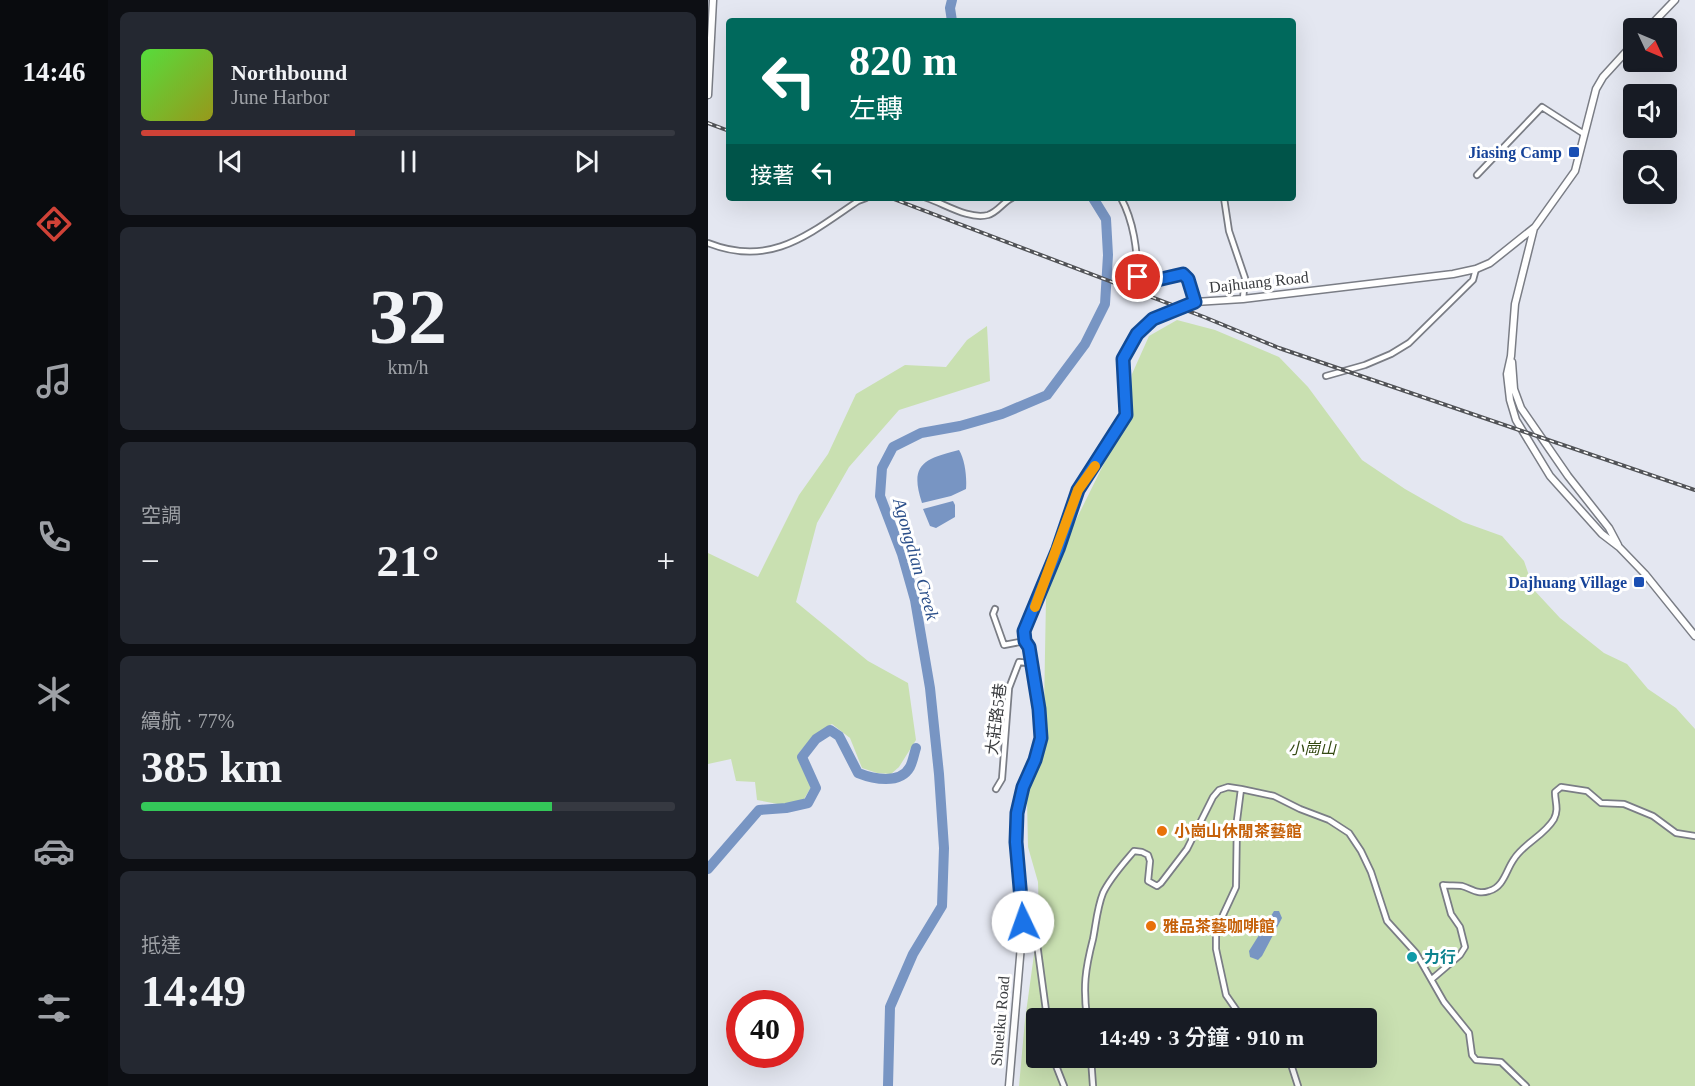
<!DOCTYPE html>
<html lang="zh-TW">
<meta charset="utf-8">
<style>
body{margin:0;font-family:"Times New Roman","Noto Sans TC",serif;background:#242831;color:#f1f3f6;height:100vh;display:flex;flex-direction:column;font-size:22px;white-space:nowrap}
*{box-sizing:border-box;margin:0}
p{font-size:20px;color:#9ea1a6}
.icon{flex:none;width:33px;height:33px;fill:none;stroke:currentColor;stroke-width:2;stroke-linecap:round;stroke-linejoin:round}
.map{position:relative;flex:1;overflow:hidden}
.panel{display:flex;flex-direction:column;gap:12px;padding:12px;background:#0d0f14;width:600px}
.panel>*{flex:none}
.top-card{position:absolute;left:18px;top:18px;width:570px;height:183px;border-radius:6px;box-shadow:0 6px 24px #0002;background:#00695c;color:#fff;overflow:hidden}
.needle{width:39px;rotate:134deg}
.buttons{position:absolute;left:915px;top:18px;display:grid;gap:12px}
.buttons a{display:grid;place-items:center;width:54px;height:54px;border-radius:6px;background:#171b24;box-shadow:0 6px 24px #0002;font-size:30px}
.speed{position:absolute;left:18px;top:990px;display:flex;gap:12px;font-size:30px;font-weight:700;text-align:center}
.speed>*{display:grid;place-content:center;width:78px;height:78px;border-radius:50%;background:#171b24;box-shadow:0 6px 24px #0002;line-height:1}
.speed .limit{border:9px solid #d22;background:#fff;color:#111}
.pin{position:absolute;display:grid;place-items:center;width:51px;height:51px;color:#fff;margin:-26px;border:3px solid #fff;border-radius:50%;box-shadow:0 2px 6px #0007}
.me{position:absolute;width:66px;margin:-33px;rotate:357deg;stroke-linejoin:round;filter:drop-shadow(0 0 4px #0008)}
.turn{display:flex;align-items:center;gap:21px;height:126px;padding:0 24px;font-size:27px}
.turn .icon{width:78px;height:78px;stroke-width:2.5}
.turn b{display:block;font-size:42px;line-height:51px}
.then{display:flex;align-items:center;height:57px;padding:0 24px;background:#0003;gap:12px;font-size:22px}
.big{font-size:45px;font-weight:600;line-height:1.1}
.panel .card{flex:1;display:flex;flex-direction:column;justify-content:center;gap:9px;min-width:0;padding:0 21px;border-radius:9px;background:#242831}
.panel .dial{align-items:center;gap:0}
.dial b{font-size:78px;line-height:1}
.song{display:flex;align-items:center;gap:18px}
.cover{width:72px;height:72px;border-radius:9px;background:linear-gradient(135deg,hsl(110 70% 55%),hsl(60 70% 35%))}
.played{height:6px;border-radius:3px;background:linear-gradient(90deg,#cf4237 40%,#363941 40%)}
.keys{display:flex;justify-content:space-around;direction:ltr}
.heat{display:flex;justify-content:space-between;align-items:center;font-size:33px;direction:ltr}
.charge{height:9px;border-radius:4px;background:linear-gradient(90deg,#34c759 77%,#363941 0)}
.trip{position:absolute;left:318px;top:1008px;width:351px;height:60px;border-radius:6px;background:#171b24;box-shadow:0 6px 24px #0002;font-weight:600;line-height:60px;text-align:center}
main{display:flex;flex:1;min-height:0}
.tab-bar{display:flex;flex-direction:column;width:108px;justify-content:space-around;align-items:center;background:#090b0e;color:#9ea1a6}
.tab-bar .icon{width:42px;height:42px}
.tab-bar .selected{color:#cf4237}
.tab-bar b{font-size:27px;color:#f1f3f6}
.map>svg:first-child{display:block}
.green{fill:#c9e0b1;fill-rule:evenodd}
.water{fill:#7895c3}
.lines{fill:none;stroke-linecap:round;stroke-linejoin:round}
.river{stroke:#7895c3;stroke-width:10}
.minor-casing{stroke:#7a7d85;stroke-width:8}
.tertiary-casing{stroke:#7a7d85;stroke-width:9}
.minor{stroke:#fff;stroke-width:4.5}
.tertiary{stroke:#fff;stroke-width:6}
.rail-casing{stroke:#515357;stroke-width:4}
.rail{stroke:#fff;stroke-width:1.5;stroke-dasharray:4.5;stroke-linecap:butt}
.route-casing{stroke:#114b97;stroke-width:15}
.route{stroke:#1a73e8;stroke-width:10}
.slow{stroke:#f59e0b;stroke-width:10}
.transit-dot{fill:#1a4fb4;stroke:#fff;stroke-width:2}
.food-dot{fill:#e8710a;stroke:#fff;stroke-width:2}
.culture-dot{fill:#0f9aa8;stroke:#fff;stroke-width:2}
.labels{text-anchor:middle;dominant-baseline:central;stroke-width:6;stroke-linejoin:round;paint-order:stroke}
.transit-label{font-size:16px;font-weight:bold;fill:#164399;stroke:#fff;text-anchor:end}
.street-label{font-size:16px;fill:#3a3c3f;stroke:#fff}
.park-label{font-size:16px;font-style:italic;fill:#344a12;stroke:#fff}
.food-label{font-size:16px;font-weight:bold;fill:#c56008;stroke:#fff;text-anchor:start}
.culture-label{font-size:16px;font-weight:bold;fill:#0d838f;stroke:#fff;text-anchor:start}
.water-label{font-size:18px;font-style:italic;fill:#2b4f8a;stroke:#fff}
</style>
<main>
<nav class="tab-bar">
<b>14:46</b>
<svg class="icon selected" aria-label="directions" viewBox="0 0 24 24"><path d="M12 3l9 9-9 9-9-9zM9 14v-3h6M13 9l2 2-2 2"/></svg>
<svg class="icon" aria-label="music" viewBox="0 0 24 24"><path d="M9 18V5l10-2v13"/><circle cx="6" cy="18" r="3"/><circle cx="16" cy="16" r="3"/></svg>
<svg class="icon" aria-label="phone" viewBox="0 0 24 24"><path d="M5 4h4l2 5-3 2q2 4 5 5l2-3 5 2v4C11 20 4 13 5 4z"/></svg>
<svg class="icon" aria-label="climate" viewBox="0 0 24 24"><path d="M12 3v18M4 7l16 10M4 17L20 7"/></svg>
<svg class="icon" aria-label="car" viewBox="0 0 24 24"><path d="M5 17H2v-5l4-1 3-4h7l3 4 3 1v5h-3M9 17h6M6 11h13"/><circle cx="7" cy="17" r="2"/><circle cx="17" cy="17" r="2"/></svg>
<svg class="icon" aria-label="filters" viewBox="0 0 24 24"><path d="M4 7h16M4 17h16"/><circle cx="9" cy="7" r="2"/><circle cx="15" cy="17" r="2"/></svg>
</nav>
<section class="panel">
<div class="card">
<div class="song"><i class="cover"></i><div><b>Northbound</b><p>June Harbor</p></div></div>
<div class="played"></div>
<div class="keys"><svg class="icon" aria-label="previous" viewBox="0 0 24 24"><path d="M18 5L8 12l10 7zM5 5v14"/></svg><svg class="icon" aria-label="pause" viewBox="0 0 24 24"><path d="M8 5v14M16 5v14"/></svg><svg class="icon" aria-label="next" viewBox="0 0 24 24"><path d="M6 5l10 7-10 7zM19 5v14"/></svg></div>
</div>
<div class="card dial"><b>32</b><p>km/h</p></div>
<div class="card"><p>空調</p>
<div class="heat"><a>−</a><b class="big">21°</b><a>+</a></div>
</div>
<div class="card"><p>續航 · 77%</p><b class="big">385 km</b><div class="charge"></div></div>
<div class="card"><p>抵達</p><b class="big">14:49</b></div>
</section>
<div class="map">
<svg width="987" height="1086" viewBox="0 0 987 1086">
<rect width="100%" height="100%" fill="#e4e7f1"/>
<!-- green -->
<path class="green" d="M469 320 507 330 571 357 600 387 654 460 697 489 755 522 794 536 816 561 826 590 852 618 896 653 919 664 940 689 968 708 987 729V1086H311L317 1020 331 918 330 882 320 847 319 800 336 709 338 598 363 530 421 413 424 374 441 336ZM328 1018H658V1058H328Z
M279 326 282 381 191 410 141 467 109 523 88 602 160 661 200 683 208 740 191 767 183 774 169 773 154 768 142 738 124 724C110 731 100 742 90 754L92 764 103 787 96 799 75 805 49 800 47 782 28 781 23 759 0 764V553L50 577 91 495 120 454 148 394 197 365 238 367 259 340Z"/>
<!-- water -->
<path class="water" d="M251 450C257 460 259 477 258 489L243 496 214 503C201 464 216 459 251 450Z
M245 501 247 505V517L228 528 222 526 215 509Z
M566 911H571L574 918 554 956 550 960 542 957 541 951Z"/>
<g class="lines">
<!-- river -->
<path class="river" d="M244 21 242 8 244 0
M0 869 51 810 78 808 100 803 108 788 94 757 108 739 122 730 131 736 150 773C165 779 192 785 202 767 205 761 206 754 208 748
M180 1086 182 1007 205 954 234 906 236 848 231 774 222 688 207 600 194 554 172 496 174 468 185 447 213 433 252 426 294 414 339 395 377 344 397 304 400 255 398 219 385 198"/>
<!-- minor casing -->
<g class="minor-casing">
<path id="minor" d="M769 175 834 107 876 134
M219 198C237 204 261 220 280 215 290 212 295 202 304 198
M413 198C426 222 429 250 430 277 446 284 459 276 475 274L480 279 487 302
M516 198 521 231 537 278 535 299
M0 243C63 268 101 234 150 201L158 198
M618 376 657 365 683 354 701 343 765 280 768 269
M287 609 285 614 296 645 317 641
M288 789 294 779 301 688 311 662 322 663
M533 789 566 796 592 809 621 820 641 833 653 851 663 872 679 921 708 953 736 1002 761 1033 764 1055 768 1060 793 1062 818 1086
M315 922 324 928 328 936 339 1018
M724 979 752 955 757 947 752 927 743 914 735 885C741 886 749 885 754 886 764 889 770 895 781 891 796 887 798 870 806 859 816 843 836 836 846 819 851 809 847 802 847 792L853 787 879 791 893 803 916 804 945 816 968 833 987 836
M379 1018C375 987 377 970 385 939 388 924 389 908 395 893 402 878 415 864 426 851L434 852 440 855 442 861 440 881 449 886 453 883 479 849 505 797 511 790 520 787 533 789 529 820 528 887 515 915 508 935V949L518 995 534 1018
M345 1058 356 1086
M383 1058 385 1086
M581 1058 590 1086"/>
</g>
<!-- tertiary casing -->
<g class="tertiary-casing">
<path id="tertiary" d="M940 28 967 0
M0 95 5 0
M826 228 807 304 803 356 799 374 802 400 808 420 842 476 894 534 911 547 937 574 987 636
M804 362 806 389 813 408 860 476 901 528 910 545
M301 1086 315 922 308 842 309 813 315 787 327 760 333 738 331 709 321 647 317 641 316 631 350 549 370 491 418 415 415 359 429 334 445 319 487 302 535 299 745 274 768 269 782 263 827 227 867 171 888 89 895 77 926 43"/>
</g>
<!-- minor -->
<use href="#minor" class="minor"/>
<!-- tertiary -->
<use href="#tertiary" class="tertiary"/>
<!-- rail casing -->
<g class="rail-casing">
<path id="rail" d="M0 123 21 131
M183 198 496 317 571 348 987 490"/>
</g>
<!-- rail -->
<use href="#rail" class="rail"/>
</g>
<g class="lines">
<!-- route casing -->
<g class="route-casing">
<path id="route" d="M315 922 308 842 309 813 315 787 327 760 333 738 331 709 321 647 317 641 316 631 350 549 370 490 418 415 415 359 429 334 445 319 487 302 480 279 475 274 449 280 430 277"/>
</g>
<!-- route -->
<use href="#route" class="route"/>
<!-- slow -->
<path class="slow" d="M327 607 370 490 387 466"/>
</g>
<!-- markers -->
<g class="transit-dot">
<rect x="860" y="146" width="12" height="12" rx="3"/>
<rect x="925" y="576" width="12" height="12" rx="3"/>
</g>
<g class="food-dot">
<circle cx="454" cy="831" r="6"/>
<circle cx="443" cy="926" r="6"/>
</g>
<circle class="culture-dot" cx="704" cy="957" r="6"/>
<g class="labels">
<!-- transit labels -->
<g class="transit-label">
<text x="854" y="152">Jiasing Camp</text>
<text x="919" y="582">Dajhuang Village</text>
</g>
<!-- street labels -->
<g class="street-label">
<text transform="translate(551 282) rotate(-6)">Dajhuang Road</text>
<text transform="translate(288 719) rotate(-83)">大莊路5巷</text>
<text transform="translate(292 1021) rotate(-85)">Shueiku Road</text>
</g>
<!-- park labels -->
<g class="park-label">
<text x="604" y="748">小崗山</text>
</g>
<!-- food labels -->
<g class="food-label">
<text x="466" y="831">小崗山休閒茶藝館</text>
<text x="455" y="926">雅品茶藝咖啡館</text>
</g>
<!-- culture labels -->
<g class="culture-label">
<text x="716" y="957">力行</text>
</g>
<!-- water labels -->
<g class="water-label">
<text transform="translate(208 559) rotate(74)">Agongdian Creek</text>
</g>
</g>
</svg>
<div class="buttons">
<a><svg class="needle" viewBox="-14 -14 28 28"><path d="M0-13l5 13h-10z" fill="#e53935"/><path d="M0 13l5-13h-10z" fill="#9ea1a6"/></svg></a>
<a><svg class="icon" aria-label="sound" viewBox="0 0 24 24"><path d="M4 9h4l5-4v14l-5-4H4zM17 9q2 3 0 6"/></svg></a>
<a><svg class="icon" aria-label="search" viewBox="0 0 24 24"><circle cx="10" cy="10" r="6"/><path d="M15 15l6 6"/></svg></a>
</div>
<div class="speed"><div class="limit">40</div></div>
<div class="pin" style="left:430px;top:277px;background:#d93025"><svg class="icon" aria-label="arrive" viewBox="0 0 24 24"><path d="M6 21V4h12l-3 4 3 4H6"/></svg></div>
<svg class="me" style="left:315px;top:922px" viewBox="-20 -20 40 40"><circle r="19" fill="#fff"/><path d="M0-13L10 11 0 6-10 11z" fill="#1a73e8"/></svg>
<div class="trip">14:49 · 3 分鐘 · 910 m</div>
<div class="top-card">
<div class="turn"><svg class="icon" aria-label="left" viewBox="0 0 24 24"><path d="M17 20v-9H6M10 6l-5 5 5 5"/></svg><div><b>820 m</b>左轉</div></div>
<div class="then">接著<svg class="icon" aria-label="left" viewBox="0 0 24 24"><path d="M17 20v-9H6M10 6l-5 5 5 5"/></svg></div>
</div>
</div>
</main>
